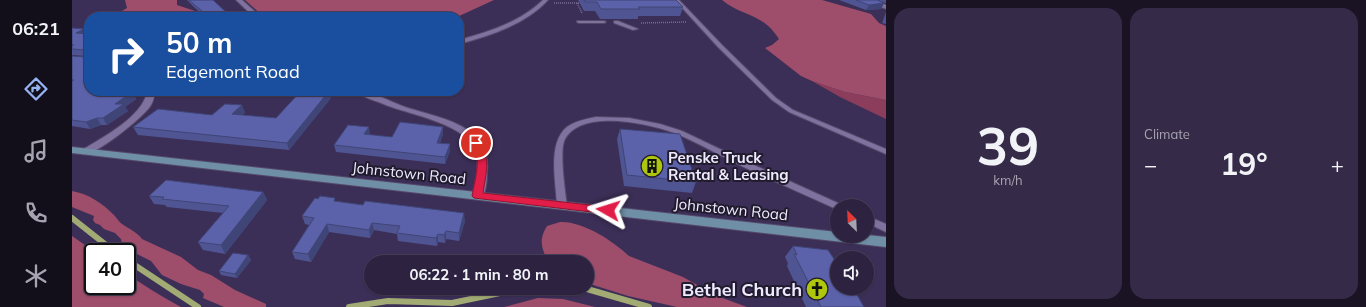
<!DOCTYPE html>
<meta charset="utf-8">
<style>
body{margin:0;font-family:Mulish,sans-serif;background:#352b48;color:#f1f3f6;height:100vh;display:flex;flex-direction:column;font-size:15px;white-space:nowrap}
*{box-sizing:border-box;margin:0}
p{font-size:13px;color:#a7a4b1}
.icon{flex:none;width:22px;height:22px;fill:none;stroke:currentColor;stroke-width:2;stroke-linecap:round;stroke-linejoin:round}
.map{position:relative;flex:1;overflow:hidden}
.details{display:flex;flex-direction:column;gap:8px;padding:8px;background:#191324;width:480px}
.details>*{flex:none}
.hud{position:absolute;left:12px;top:12px;width:380px;height:84px;border-radius:16px;box-shadow:0 1px 3px #0004,0 0 0 1px #48405a;background:#1a4fa0;color:#fff;overflow:hidden}
.needle{width:26px;rotate:336deg}
.fabs{position:absolute;left:758px;top:199px;display:grid;gap:8px}
.fabs a{display:grid;place-items:center;width:44px;height:44px;border-radius:50%;background:#2d2341;box-shadow:0 1px 3px #0004,0 0 0 1px #48405a;font-size:20px}
.speed{position:absolute;left:12px;top:243px;display:flex;gap:8px;font-size:20px;font-weight:700;text-align:center}
.speed>*{display:grid;place-content:center;width:52px;height:52px;border-radius:50%;background:#2d2341;box-shadow:0 1px 3px #0004,0 0 0 1px #48405a;line-height:1}
.speed .limit{border:2px solid #111;border-radius:6px;background:#fff;color:#111}
.pin{position:absolute;display:grid;place-items:center;width:34px;height:34px;color:#fff;margin:-17px;border:2px solid #fff;border-radius:50%;box-shadow:0 1px 4px #0007}
.me{position:absolute;width:44px;margin:-22px;rotate:276deg;stroke-linejoin:round;filter:drop-shadow(0 0 3px #0008)}
.turn{display:flex;align-items:center;gap:14px;height:84px;padding:0 16px;font-size:18px}
.turn .icon{width:52px;height:52px;stroke-width:2.5}
.turn b{display:block;font-size:28px;line-height:34px}
.big{font-size:30px;font-weight:700;line-height:1.1}
.details .widget{flex:1;display:flex;flex-direction:column;justify-content:center;gap:6px;min-width:0;padding:0 14px;border-radius:16px;background:#352b48}
.details .dial{align-items:center;gap:0}
.dial b{font-size:52px;line-height:1}
.heat{display:flex;justify-content:space-between;align-items:center;font-size:22px;direction:ltr}
.details .tiles{flex:1;display:grid;gap:8px;grid-template-columns:repeat(2,1fr)}
.trip{position:absolute;left:292px;top:255px;width:230px;height:40px;border-radius:20px;background:#2d2341;box-shadow:0 1px 3px #0004,0 0 0 1px #48405a;font-weight:700;line-height:40px;text-align:center}
main{display:flex;flex:1;min-height:0}
.tabs{display:flex;flex-direction:column;width:72px;justify-content:space-around;align-items:center;background:#120e1a;color:#a7a4b1}
.tabs .icon{width:28px;height:28px}
.tabs .selected{color:#95b2f1}
.tabs b{font-size:18px;color:#f1f3f6}
.map>svg:first-child{display:block}
.green{fill:#8c3d5b}
.forest{fill:#9e4d6b}
.lines{fill:none;stroke-linecap:round;stroke-linejoin:round}
.stream{stroke:#a2ab74;stroke-width:6}
.lane-casing{stroke:#55496a;stroke-width:2}
.street-casing{stroke:#55496a;stroke-width:2}
.secondary-casing{stroke:#55496a;stroke-width:2}
.path{stroke:#796e90;stroke-width:1.5;stroke-dasharray:1 1;stroke-linecap:butt}
.lane{fill:#80729f;fill-rule:evenodd}
.street{fill:#80729f;fill-rule:evenodd}
.secondary{fill:#6f8fa7;fill-rule:evenodd}
.wall{fill:#4f5492}
.shaded-wall{fill:#404577}
.building{fill:#5c62aa;stroke:#404577}
.route{fill:#e11d48;stroke:#92132f}
.labels{text-anchor:middle;dominant-baseline:central;stroke-width:4;stroke-linejoin:round;paint-order:stroke}
.poi-label{font-size:15px;font-weight:bold;fill:#f0eaff;stroke:#211b2e;text-anchor:start}
.street-label{font-size:15px;fill:#f0eaff;stroke:#211b2e}
.near-poi-label{font-size:18px;font-weight:bold;fill:#f0eaff;stroke:#211b2e;text-anchor:end}
</style>
<main>
<nav class="tabs">
<b>06:21</b>
<svg class="icon selected" aria-label="directions" viewBox="0 0 24 24"><path d="M12 3l9 9-9 9-9-9zM9 14v-3h6M13 9l2 2-2 2"/></svg>
<svg class="icon" aria-label="music" viewBox="0 0 24 24"><path d="M9 18V5l10-2v13"/><circle cx="6" cy="18" r="3"/><circle cx="16" cy="16" r="3"/></svg>
<svg class="icon" aria-label="phone" viewBox="0 0 24 24"><path d="M5 4h4l2 5-3 2q2 4 5 5l2-3 5 2v4C11 20 4 13 5 4z"/></svg>
<svg class="icon" aria-label="climate" viewBox="0 0 24 24"><path d="M12 3v18M4 7l16 10M4 17L20 7"/></svg>
</nav>
<div class="map">
<svg width="814" height="307" viewBox="0 0 814 307">
<rect width="100%" height="100%" fill="#3c2f57"/>
<!-- green -->
<path class="green" d="M740 81 773 92 814 100V119L768 97Z"/>
<!-- forest -->
<path class="forest" d="M53 0H105V5L126 12 130 17H40L55 8Z
M173 0H422L385 17H192Z
M650 0H750L799 14 807 23 814 26V100L773 92 740 81 729 76 693 48 700 45 707 39C690 12 670 17 650 0Z
M0 191C17 194 30 203 42 215 45 218 47 222 50 224 57 229 65 232 70 239L109 257 126 270 139 275 163 290 194 304V307H152L131 298 132 294 128 290 109 284 90 275 79 261 53 248 50 244 49 239 43 233 32 229 28 225 23 223 21 220 22 216 0 207Z
M488 222C511 221 541 241 557 256L611 277 645 296 675 307H605L556 296 515 283V262H476C470 248 466 241 475 226Z
M0 236 23 252H21V286H55V274C73 286 90 297 109 307H0Z
M466 298 491 299 523 307H432Z"/>
<g class="lines">
<!-- stream -->
<path class="stream" d="M0 218 43 252
M55 260 126 307
M504 288 515 289 577 307
M277 307 316 301 380 303 452 288"/>
<!-- lane casing -->
<g class="lane-casing">
<path id="lane" d="M471 0H476C454 24 418 36 387 44V40C417 32 448 22 471 0Z
M603 0H607L650 45 704 98 721 110 814 149V154L717 112 700 100 646 47Z
M505 21H532L534 22 532 23H507L505 22Z
M542 21H546L566 29 561 30 542 23Z
M524 117 557 118 588 124 610 131 673 161 768 204 770 206H765V209L762 208C733 195 704 182 676 169 652 158 629 144 605 134 578 124 511 108 493 139 487 150 493 191 495 205L493 207H487L485 205C484 183 475 143 495 127 503 121 514 119 524 117Z
M795 216 814 224V232L795 223Z"/>
</g>
<!-- street casing -->
<g class="street-casing">
<path id="street" d="M164 0H170L189 17H182Z
M793 0H801L814 5V9Z
M75 91H83C82 98 81 103 77 108 68 119 23 157 10 154L9 152 10 150C30 138 72 116 75 91Z
M284 91C301 91 316 101 333 107 366 118 420 124 415 172 415 180 414 192 410 199H402L400 196C403 183 407 169 405 156 398 122 335 115 309 103 301 100 290 97 284 91Z"/>
</g>
<!-- secondary casing -->
<g class="secondary-casing">
<path id="secondary" d="M0 147 765 232V236L795 235 814 237V247L0 153Z"/>
</g>
<!-- path -->
<path class="path" d="M482 3H508
M505 3 510 13
M569 23 614 22"/>
<!-- lane -->
<use href="#lane" class="lane"/>
<!-- street -->
<use href="#street" class="street"/>
<!-- secondary -->
<use href="#secondary" class="secondary"/>
</g>
<!-- wall -->
<path class="wall" d="M115 0H141L159 17H133L122 7Z
M506 0H604L611 7 608 16H566V19H528L523 11H512Z
M767 0H805L812 3 809 9 794 10Z
M805 0H814V3Z
M814 12V24L810 23Z
M0 28 12 29 15 34 17 91 60 92 64 99 53 107 56 111 35 125H29L18 129 0 126V56L13 57 14 56 0 55Z
M259 98 217 150 66 135 61 127 140 115 173 112 170 115 204 118Z
M371 127V134L368 143 378 144V151L373 164 264 152 262 145 298 134V135L320 137Z
M548 129 624 182 620 193 552 186 545 139Z
M191 192 195 200 153 254 131 250 126 242 151 213 95 207 93 205 82 204 77 196Z
M264 201 393 221 387 241 374 239 373 243 366 242 365 246 326 241 325 234 302 230 298 238 257 232 239 262 223 259 220 252 237 225 233 224 230 216Z
M721 246 762 259 792 307H734L715 266 716 263 713 257Z
M176 255 179 260 165 278 149 275 147 271Z"/>
<!-- shaded-wall -->
<path class="shaded-wall" d="M812 3 809 9 794 10 797 5Z
M12 29 15 35 4 33Z
M17 62V70L12 64Z
M257 91 259 98 217 150 215 143Z
M60 92 64 99 53 107 56 111 35 125 31 118 43 104Z
M170 105 173 112 163 121 160 114Z
M25 118 29 125 18 129 14 122Z
M297 127 298 134 294 141 292 134Z
M371 127V134L365 150V143Z
M378 144V151L373 164V157Z
M191 192 195 200 153 254 149 245Z
M392 213 393 221 387 241V233Z
M300 223 302 230 298 238 297 230Z
M255 224 257 232 239 262 236 254Z
M374 231V239L373 243 372 235Z
M366 234V242L365 246 364 238Z
M176 255 179 260 165 278 163 274Z"/>
<!-- building -->
<path class="building" d="M117 0H141L159 17H137Z
M512 0H604L611 7H566L568 9H529L525 2H513Z
M784 0H805L812 3 797 5Z
M0 28 12 29 4 33 17 34V62L12 64 17 66V91H58L60 92 43 104H52L31 118H25L14 122 0 120V81L2 80H0V56L13 57 15 56 14 50 0 49V46L2 45H0Z
M229 91H257L215 143 61 127 86 109 140 115 153 104 170 105 160 114 204 118Z
M328 122 371 127 365 143 378 144 373 157 262 145 276 125 297 127 292 134 320 137Z
M548 129 608 134 624 182 555 175Z
M94 180 191 192 149 245 126 242 157 206 90 199 92 197 77 196Z
M248 196 263 198 262 201 291 205 293 201 392 213 387 233 374 231 372 235 366 234 364 238 325 233 328 226 300 223 297 230 255 224 236 254 220 252 242 218 230 216 243 198 246 199Z
M721 246 756 250 762 259H764L765 261V288H781L792 307H749L722 254 725 255Z
M161 253 176 255 163 274 147 271Z"/>
<!-- route -->
<path class="route" d="M401 141H407C419 159 414 173 411 193L536 207 540 208 542 210 540 213 536 214 402 198 400 196C403 178 410 160 400 143Z"/>
<!-- icons -->
<defs>
<g id="building-disc" transform="scale(1.15)"><circle r="9.5" fill="#aec60b" stroke="#211b2e"/><path d="M-4-6H4V6H1V3H-1V6H-4ZM-2.5-4.3h1.7v1.8h-1.7ZM.8-4.3h1.7v1.8H.8ZM-2.5-1h1.7V.8h-1.7ZM.8-1h1.7V.8H.8Z" fill="#111"/></g>
<g id="church-disc" transform="scale(1.15)"><circle r="9.5" fill="#aec60b" stroke="#211b2e"/><path d="M-1.2-6h2.4v3.5h3.3v2.4h-3.3V6h-2.4V-.1h-3.3v-2.4h3.3Z" fill="#111"/></g>
</defs>
<g fill-rule="evenodd">
<use href="#building-disc" x="580" y="166"/>
<use href="#church-disc" x="745" y="289"/>
</g>
<g class="labels">
<!-- poi labels -->
<g class="poi-label">
<text x="596" y="157">Penske Truck<tspan x="596" dy="17">Rental &amp; Leasing</tspan></text>
</g>
<!-- street labels -->
<g class="street-label">
<text transform="translate(337 173) rotate(6)">Johnstown Road</text>
<text transform="translate(659 209) rotate(6)">Johnstown Road</text>
</g>
<!-- near-poi labels -->
<g class="near-poi-label">
<text x="730" y="289">Bethel Church</text>
</g>
</g>
</svg>
<div class="fabs">
<a><svg class="needle" viewBox="-14 -14 28 28"><path d="M0-13l5 13h-10z" fill="#e53935"/><path d="M0 13l5-13h-10z" fill="#a7a4b1"/></svg></a>
<a><svg class="icon" aria-label="sound" viewBox="0 0 24 24"><path d="M4 9h4l5-4v14l-5-4H4zM17 9q2 3 0 6"/></svg></a>
</div>
<div class="speed"><div class="limit">40</div></div>
<div class="pin" style="left:404px;top:143px;background:#d93025"><svg class="icon" aria-label="arrive" viewBox="0 0 24 24"><path d="M6 21V4h12l-3 4 3 4H6"/></svg></div>
<svg class="me" style="left:536px;top:210px" viewBox="-20 -20 40 40"><path d="M0-17L14 15 0 8-14 15z" fill="#e11d48" stroke="#fff" stroke-width="4"/></svg>
<div class="trip">06:22 · 1 min · 80 m</div>
<div class="hud">
<div class="turn"><svg class="icon" aria-label="right" viewBox="0 0 24 24"><path d="M7 20v-9h11M14 6l5 5-5 5"/></svg><div><b>50 m</b>Edgemont Road</div></div>
</div>
</div>
<section class="details">
<div class="tiles">
<div class="widget dial"><b>39</b><p>km/h</p></div>
<div class="widget"><p>Climate</p>
<div class="heat"><a>−</a><b class="big">19°</b><a>+</a></div>
</div>
</div>
</section>
</main>
